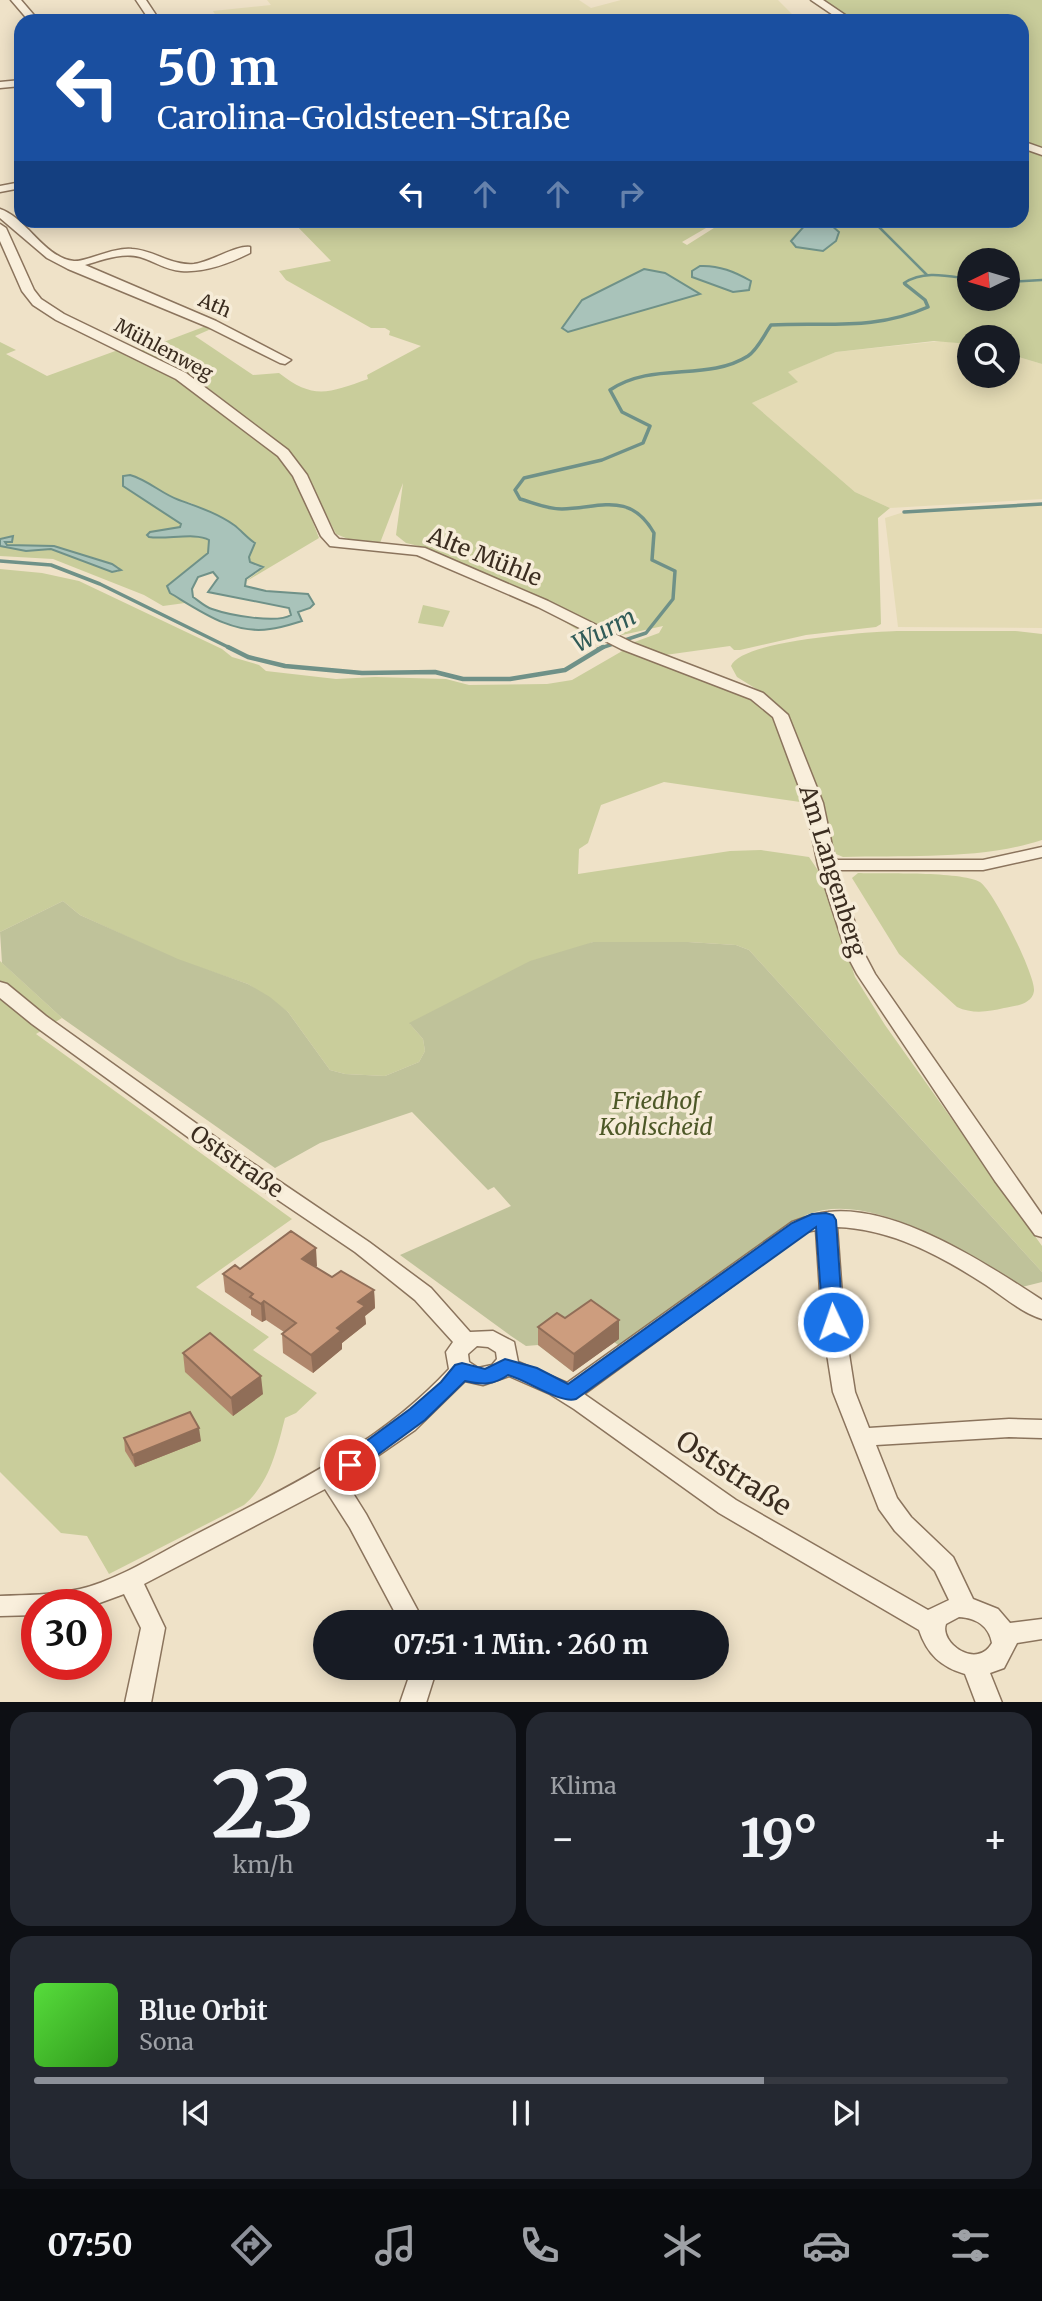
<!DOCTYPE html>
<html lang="de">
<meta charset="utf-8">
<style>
body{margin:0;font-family:Merriweather,serif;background:#242831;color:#f1f3f6;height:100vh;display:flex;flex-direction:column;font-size:26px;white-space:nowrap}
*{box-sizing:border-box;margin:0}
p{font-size:23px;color:#9ea1a6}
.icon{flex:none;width:38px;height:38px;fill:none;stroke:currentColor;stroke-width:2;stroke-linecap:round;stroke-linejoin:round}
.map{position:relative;height:1702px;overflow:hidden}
.side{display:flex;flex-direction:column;gap:10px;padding:10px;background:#0d0f14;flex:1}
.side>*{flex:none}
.hud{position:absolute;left:14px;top:14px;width:1015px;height:214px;border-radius:21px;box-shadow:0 4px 18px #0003;background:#1a4fa0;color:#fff;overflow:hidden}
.needle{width:46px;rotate:265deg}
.tools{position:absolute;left:957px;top:248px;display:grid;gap:14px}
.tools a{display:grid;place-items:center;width:63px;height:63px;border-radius:50%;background:#171b24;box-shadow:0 4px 18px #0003;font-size:35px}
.speed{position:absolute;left:21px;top:1589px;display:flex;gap:14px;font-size:35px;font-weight:700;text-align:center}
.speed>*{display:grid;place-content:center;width:91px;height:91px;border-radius:50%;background:#171b24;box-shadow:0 4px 18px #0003;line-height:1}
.speed .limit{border:10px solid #d22;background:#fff;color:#111}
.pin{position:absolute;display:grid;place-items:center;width:60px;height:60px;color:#fff;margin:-30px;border:4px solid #fff;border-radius:50%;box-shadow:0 2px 7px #0007}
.me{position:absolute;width:77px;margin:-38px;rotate:357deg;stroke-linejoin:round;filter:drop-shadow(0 0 5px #0008)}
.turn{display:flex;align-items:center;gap:24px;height:147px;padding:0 28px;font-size:32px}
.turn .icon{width:91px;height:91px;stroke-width:2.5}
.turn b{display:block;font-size:49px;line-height:60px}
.lanes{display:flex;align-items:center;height:66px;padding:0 28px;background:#0003;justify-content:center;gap:35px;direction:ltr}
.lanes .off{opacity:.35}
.big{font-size:52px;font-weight:700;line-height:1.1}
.side .card{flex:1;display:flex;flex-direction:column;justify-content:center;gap:10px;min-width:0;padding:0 24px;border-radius:21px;background:#242831}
.side .dial{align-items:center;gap:0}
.dial b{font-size:91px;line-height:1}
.song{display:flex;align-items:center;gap:21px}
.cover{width:84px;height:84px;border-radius:10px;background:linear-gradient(135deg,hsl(110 70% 55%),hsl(110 70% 35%))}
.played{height:7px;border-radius:4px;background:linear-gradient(90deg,#8c9099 75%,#363941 75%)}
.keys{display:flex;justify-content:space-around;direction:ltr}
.heat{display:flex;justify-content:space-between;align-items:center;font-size:38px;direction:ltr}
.side .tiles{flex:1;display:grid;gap:10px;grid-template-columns:1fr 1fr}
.card:last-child{grid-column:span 2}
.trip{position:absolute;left:313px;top:1610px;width:416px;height:70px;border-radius:35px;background:#171b24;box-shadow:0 4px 18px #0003;font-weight:700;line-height:70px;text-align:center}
.dock{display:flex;height:112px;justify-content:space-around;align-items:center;background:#090b0e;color:#9ea1a6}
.dock .icon{width:49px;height:49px}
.dock .current{color:#8c9099}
.dock b{font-size:32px;color:#f1f3f6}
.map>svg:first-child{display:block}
.farmland{fill:#e4dbb5}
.green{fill:#c9cd9b;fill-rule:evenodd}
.cemetery{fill:#bfc29a}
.water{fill:#a9c3ba;stroke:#6f9188;stroke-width:2;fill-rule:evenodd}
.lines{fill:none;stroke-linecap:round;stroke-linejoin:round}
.stream-far2{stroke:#6f9188;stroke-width:2.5}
.stream-far1{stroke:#6f9188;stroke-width:3.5}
.stream{stroke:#6f9188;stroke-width:4.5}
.minor-casing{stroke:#8b745d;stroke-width:3}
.minor{fill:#f9efdc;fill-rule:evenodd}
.wall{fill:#b0876c}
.shaded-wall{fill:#906e58}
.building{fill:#cd9d7e;stroke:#906e58;stroke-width:2}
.route{fill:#1a73e8;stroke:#114b97;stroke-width:2}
.labels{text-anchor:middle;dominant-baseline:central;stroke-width:7;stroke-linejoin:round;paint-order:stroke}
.far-street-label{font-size:19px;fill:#3b2d20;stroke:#f6ecd8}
.street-label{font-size:23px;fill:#3b2d20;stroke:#f6ecd8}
.park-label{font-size:23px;font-style:italic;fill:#4d5827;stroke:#f6ecd8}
.water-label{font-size:24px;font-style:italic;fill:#305b57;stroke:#f6ecd8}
.near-street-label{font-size:28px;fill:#3b2d20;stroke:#f6ecd8}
</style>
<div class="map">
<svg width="1042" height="1703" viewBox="0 0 1042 1703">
<rect width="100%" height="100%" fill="#efe2c8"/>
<!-- farmland -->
<path class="farmland" d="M267 0H579L591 8 621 0H778L793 15 795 21H219L213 11 271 5Z
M942 341 969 344 970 376H1008V354L1042 364V499L890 508 855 492 752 403 797 382 787 372 836 352Z
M1042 504V628L898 627 885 518 904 512Z"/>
<!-- green -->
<path class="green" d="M819 0H1042V364L1008 354V338H970L969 344 934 341 836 352 788 372 798 382 752 403 855 492 890 508 878 518 881 624 876 627 806 635 740 650H734L730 646 665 655 629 644 659 633 663 626 595 641 508 586 427 548 406 543 396 535 403 483 380 543 353 541 336 534 311 484 281 445 198 380 140 351 206 326 211 329 195 336 253 375 279 373C313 400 329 393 368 379L367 375 421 346 389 335 390 331 385 328H371L286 280 279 271 331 261 292 221H718L682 242 687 245 725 221 756 226H780L785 220H1022V21H853ZM970 261H1008V299H970Z
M0 342 16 350 6 354 47 376 118 350 178 378 279 456 300 489 319 538 245 582 258 572 260 565H253L249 558 255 542 191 503 177 500 138 477 123 486 181 524 180 527 150 532 151 538 197 535 209 540 208 553 167 586 170 593 185 603 163 606 144 595 53 559 0 556V546L20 550 51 549 112 572H118L119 567 54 546H13L7 545 6 537 0 539Z
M0 569 42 573 79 581 222 649 232 657 259 665 266 671 336 679 375 677 446 679 469 685 547 684 572 680 624 650 729 689 754 701 773 716 807 803 664 782 601 805 588 843 579 849 578 874 730 851 761 850 809 857 823 878 855 977 885 1025 1042 1246V1272L749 950 736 945 688 942H593L410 1024 423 1039 425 1051 419 1062 385 1076 345 1074 330 1070 288 1012 248 984 178 960 80 915 63 901 0 932Z
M423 605 450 611 443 627 418 623Z
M897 631H1015L1042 634V840C980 860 908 855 843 857L836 854 787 714 766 695 737 677 731 666C741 640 869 632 897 631Z
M858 873C885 874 959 871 980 882 993 890 1036 976 1034 991 1032 1005 1014 1006 1004 1008 988 1012 972 1014 957 1007L899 954 852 878Z
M0 961 62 1018 36 1034 292 1219 196 1287 269 1337 253 1350 317 1393 296 1413 285 1418C277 1449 270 1483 244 1505L109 1574 87 1536 61 1533 0 1472Z"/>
<!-- cemetery -->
<path class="cemetery" d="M63 901 80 915 178 959 248 984 270 997 288 1012 330 1070 345 1074 385 1076 419 1062 425 1051 423 1039 409 1023 530 961 593 942H688L736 945 749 950 1042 1272V1282L1018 1288C966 1254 871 1188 806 1215L621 1347 614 1342 573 1372 538 1345 526 1346 511 1336 400 1255 511 1206 494 1187 488 1190 412 1112 320 1143 275 1168 62 1018 2 963 0 932Z"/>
<!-- water -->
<path class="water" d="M806 224 831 225 839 232 836 241 823 251 796 247 791 241Z
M700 266C719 265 735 272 751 281L749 290 733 292 692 277V271Z
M644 269 665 273 700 294 568 332 562 328 582 300Z
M130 475C148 480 162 494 179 500 198 507 217 513 234 525 241 530 247 538 255 543L249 557 250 562 263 567 246 579 245 586 266 591 308 594 314 604 310 608 298 612 302 621C292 624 281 628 270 629 233 635 200 611 170 593L167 586 208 553 209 540C196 532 165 540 149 537L147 535 150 532 180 527 181 524 123 486V476ZM213 572 218 578 208 592 289 608 291 615C277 624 229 615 212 609 205 607 199 601 193 597L192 589 198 577Z
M13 536 12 542H5L7 545 54 546 112 564 121 570 112 572 51 549 26 551 0 546V539Z"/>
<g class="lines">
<!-- stream-far2 -->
<path class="stream-far2" d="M872 220 927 275
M1008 282 1042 280
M907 286 904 283C924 270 947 276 970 279"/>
<!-- stream-far1 -->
<path class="stream-far1" d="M904 512 1042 504
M0 561 51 565 100 584 232 649
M598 649 646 633 673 599 675 571 652 560 654 533C630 491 600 508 562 509 547 509 534 503 520 499L515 490 524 478 602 460 643 443 650 426 622 412 610 390C653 361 707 382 748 356 758 349 764 335 771 325 828 322 874 331 928 307L925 300 905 284"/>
<!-- stream -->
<path class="stream" d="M228 647 248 657 285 666 362 673 435 672 463 679H510L565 670 603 647"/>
<!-- minor casing -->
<g class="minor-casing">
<path id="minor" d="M11 0H21L39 21H29Z
M136 0H146L160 21H150Z
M811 0H823L854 21H842Z
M21 80V86L0 88V82Z
M1022 141 1042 148V155L1022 148Z
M21 182V188L0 192V186Z
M0 209C27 218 44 258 74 261 86 262 113 247 132 249 154 250 171 266 194 264 211 262 236 245 250 247V253C230 263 205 273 181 271 166 270 154 261 140 257 122 252 102 260 85 265L216 321 291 360 285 364 280 363 208 327 68 269 47 258 0 218Z
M0 224 6 228 34 290 41 299 64 314 186 373 288 450 307 475 334 534 339 539 425 548 548 601 633 643 763 693 788 715 823 803 835 860H983L1042 847V857L983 870H838L865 955 875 974 1042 1215V1237L1035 1235 995 1181 857 974 847 955 818 865 805 803 773 717 751 699 621 649 538 607 417 555 330 546 321 536 293 476 278 456 176 379 56 320 33 305 22 291 0 241Z
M0 982 7 984 46 1016 239 1154 369 1242 431 1288 470 1332 493 1331 514 1342 518 1362 567 1383 792 1222C803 1218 816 1213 828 1212 896 1204 987 1264 1042 1300V1319C1022 1313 1004 1297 986 1285 941 1256 892 1229 837 1227L844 1322 855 1392 869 1428 1009 1419 1042 1420V1438L1009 1437 876 1445 897 1498 911 1517 953 1557 973 1599 998 1609 1010 1623 1042 1619V1639L1017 1643 1004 1668 990 1673 1002 1703H976L965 1674C941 1667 927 1654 919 1630L719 1513 574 1409 550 1394 509 1376 483 1385 465 1381 415 1430 344 1479 366 1514 424 1622H400L350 1528 325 1489 144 1584 165 1628 151 1703H125L141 1628 124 1594 94 1605H37V1615L0 1616V1596C27 1595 53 1595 80 1589 118 1580 156 1555 191 1537 283 1489 377 1447 449 1369L446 1352 453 1342 415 1300 355 1252 225 1164 32 1024 0 998ZM816 1230 822 1322 833 1392 879 1509 895 1531 935 1571 949 1600 928 1610 736 1500 584 1394 806 1232ZM477 1346 488 1347 496 1352 497 1359 492 1365 478 1368 469 1362 468 1354ZM959 1617C976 1618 989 1626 992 1643 977 1670 939 1643 946 1624Z
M412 1668H437L426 1703H400Z"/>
</g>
<!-- minor -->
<use href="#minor" class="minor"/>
</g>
<!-- wall -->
<path class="wall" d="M317 1266 316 1267 332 1277 374 1290 375 1308 365 1316 366 1324 342 1343V1349L313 1373 283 1353 282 1334 284 1332 266 1320 262 1322 251 1315V1310L225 1292 223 1274Z
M565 1318 619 1339 573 1372 538 1345V1327Z
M183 1353 263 1394 233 1416 185 1372Z
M124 1438 201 1441 135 1467 125 1451Z"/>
<!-- shaded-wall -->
<path class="shaded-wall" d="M316 1248 317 1266 304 1277 302 1259Z
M374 1290 375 1308 365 1316 366 1324 342 1343V1349L313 1373 311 1355 337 1328 358 1302Z
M264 1301 266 1320 262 1322 261 1304Z
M619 1320V1339L573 1372 574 1354Z
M261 1376 263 1394 233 1416 231 1398Z
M199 1428 201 1441 135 1467 133 1455Z"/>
<!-- building -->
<path class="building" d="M291 1231 316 1248 302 1259 332 1277 341 1271 374 1290 358 1302 365 1306 337 1328 341 1331 311 1355 282 1334 296 1323 264 1301 261 1304 250 1297 253 1294 223 1274 235 1265 240 1269Z
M591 1300 619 1320 574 1354 538 1327 557 1313 565 1318Z
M210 1333 261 1376 231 1398 183 1353Z
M190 1412 199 1428 133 1455 124 1438Z"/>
<!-- route -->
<path class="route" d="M826 1213 833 1215 836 1220 843 1322 840 1327 833 1329 826 1327 823 1322 816 1227 576 1399C560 1404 527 1380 508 1375 494 1385 482 1385 465 1381L425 1420 357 1470 350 1473 342 1470 339 1465 342 1459 410 1409 441 1382 455 1365 462 1363 485 1369 505 1359 537 1368 568 1384 792 1223 812 1214Z"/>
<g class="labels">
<!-- far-street labels -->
<g class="far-street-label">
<text transform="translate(215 305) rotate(23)">Ath</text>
<text transform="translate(164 349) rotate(28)">Mühlenweg</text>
</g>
<!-- street labels -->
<g class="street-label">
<text transform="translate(485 556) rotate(22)">Alte Mühle</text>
<text transform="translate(833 871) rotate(73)">Am Langenberg</text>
<text transform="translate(237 1161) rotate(35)">Oststraße</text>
</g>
<!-- park labels -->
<g class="park-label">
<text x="656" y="1100">Friedhof<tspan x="656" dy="26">Kohlscheid</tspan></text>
</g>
<!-- water labels -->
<g class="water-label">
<text transform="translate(604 630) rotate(-27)">Wurm</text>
</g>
<!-- near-street labels -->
<g class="near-street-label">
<text transform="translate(734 1473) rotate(33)">Oststraße</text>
</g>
</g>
</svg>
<div class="tools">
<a><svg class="needle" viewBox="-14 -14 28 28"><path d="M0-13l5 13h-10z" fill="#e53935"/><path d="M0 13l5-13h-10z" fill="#9ea1a6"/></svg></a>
<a><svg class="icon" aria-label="search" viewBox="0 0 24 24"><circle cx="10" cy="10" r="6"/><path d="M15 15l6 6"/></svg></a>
</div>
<div class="speed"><div class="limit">30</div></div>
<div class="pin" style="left:350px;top:1465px;background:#d93025"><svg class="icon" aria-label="arrive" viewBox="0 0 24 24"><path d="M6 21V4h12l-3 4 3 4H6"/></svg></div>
<svg class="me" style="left:833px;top:1322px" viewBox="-20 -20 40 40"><circle r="17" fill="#1a73e8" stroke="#fff" stroke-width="3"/><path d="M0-11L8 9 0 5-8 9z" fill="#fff"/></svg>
<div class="trip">07:51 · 1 Min. · 260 m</div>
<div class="hud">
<div class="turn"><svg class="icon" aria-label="left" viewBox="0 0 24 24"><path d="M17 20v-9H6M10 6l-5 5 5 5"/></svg><div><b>50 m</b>Carolina-Goldsteen-Straße</div></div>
<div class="lanes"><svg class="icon" aria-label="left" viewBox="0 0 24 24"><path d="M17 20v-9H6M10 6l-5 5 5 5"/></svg><svg class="icon off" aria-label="ahead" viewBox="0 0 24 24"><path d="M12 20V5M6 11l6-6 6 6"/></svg><svg class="icon off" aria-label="ahead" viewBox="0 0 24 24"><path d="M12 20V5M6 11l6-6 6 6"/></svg><svg class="icon off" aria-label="right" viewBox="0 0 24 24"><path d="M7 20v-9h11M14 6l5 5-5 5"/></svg></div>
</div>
</div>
<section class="side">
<div class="tiles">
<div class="card dial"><b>23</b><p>km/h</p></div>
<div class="card"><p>Klima</p>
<div class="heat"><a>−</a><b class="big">19°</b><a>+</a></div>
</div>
<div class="card">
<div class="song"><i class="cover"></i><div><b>Blue Orbit</b><p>Sona</p></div></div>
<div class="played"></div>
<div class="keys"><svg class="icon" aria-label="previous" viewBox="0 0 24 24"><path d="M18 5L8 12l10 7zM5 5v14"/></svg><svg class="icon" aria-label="pause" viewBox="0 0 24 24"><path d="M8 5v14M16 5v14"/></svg><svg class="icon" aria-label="next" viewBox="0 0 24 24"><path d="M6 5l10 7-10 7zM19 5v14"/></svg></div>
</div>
</div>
</section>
<nav class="dock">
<b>07:50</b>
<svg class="icon current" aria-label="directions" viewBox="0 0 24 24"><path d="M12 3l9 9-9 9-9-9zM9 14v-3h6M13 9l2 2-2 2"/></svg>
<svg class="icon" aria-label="music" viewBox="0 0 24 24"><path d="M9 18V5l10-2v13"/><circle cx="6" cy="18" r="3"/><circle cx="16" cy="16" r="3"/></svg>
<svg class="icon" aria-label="phone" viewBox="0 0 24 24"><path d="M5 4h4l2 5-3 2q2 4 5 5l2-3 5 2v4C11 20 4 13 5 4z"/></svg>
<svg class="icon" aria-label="climate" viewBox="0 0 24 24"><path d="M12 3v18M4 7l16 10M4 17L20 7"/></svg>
<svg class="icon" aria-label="car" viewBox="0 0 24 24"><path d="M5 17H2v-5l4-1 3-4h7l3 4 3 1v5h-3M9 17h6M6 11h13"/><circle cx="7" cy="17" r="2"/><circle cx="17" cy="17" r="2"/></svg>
<svg class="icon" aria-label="filters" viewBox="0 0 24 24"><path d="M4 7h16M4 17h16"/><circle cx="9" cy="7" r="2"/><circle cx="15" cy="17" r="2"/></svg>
</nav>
